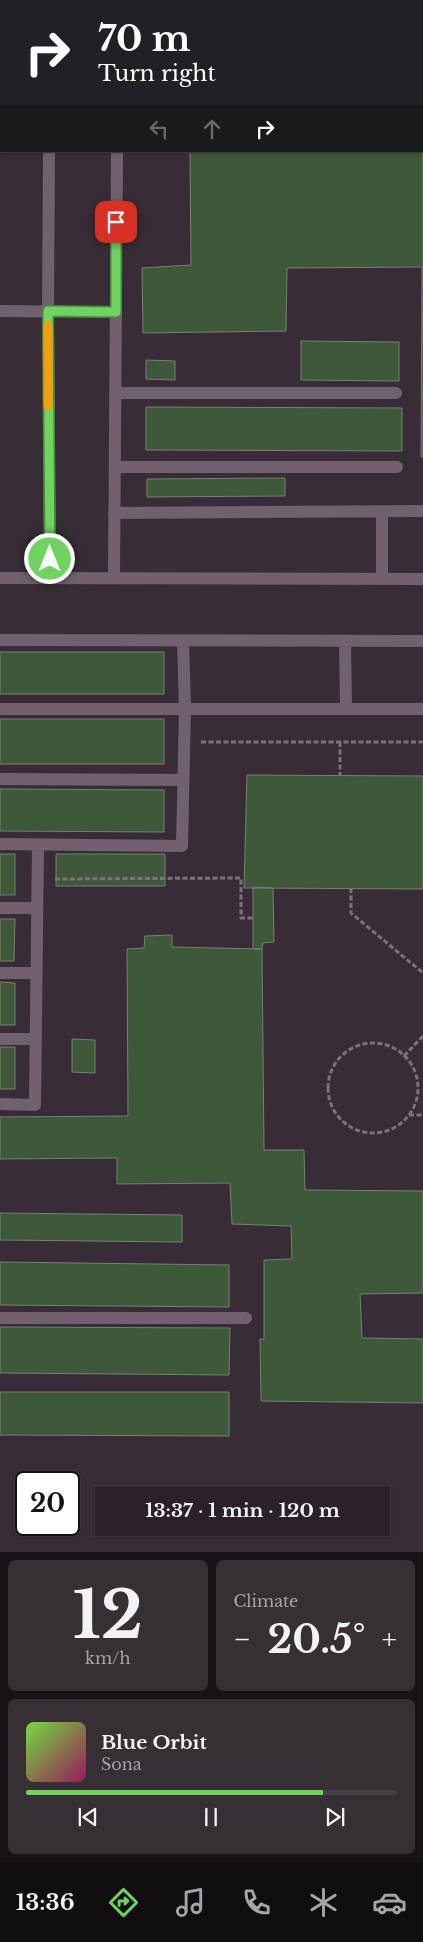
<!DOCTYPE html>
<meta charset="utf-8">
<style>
body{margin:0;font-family:"Libre Baskerville",serif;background:#362f34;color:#f1f3f6;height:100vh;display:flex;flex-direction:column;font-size:19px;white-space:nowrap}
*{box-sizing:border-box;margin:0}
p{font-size:16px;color:#a5a4a8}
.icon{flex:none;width:28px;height:28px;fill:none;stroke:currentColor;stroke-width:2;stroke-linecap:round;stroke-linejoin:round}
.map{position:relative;height:1552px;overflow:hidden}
.sheet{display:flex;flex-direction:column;gap:8px;padding:8px;background:#171316;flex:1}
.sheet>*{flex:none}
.guide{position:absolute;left:0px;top:0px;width:424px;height:152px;box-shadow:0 1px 4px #0004,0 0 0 1px #463f45;background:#202124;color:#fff;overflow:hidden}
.speed{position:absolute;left:15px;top:1471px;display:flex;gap:10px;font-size:25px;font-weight:700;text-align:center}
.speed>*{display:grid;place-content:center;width:65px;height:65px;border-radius:50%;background:#2a2228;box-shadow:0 1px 4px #0004,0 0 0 1px #463f45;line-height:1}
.speed .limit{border:2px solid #111;border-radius:8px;background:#fff;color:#111}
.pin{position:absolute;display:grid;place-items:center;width:42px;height:42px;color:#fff;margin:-21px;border-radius:10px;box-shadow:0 2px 8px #0006}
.me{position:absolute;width:55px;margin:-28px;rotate:0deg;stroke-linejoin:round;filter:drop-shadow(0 0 4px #0008)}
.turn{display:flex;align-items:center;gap:18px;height:105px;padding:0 15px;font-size:22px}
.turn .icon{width:65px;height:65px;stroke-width:2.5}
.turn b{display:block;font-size:35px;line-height:42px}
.lanes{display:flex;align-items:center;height:48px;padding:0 15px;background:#0003;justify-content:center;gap:25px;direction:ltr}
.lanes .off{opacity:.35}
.big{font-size:38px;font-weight:700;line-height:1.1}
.sheet .tile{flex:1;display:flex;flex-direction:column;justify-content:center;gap:8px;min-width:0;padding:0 18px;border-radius:8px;background:#362f34}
.sheet .dial{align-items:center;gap:0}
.dial b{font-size:65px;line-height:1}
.song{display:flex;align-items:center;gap:15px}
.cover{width:60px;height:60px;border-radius:8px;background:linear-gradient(135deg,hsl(100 70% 55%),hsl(330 70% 35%))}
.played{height:5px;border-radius:2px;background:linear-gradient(90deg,#6fd360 80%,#463f45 80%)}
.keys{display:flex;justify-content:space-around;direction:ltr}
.heat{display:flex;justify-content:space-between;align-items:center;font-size:28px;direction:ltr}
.sheet .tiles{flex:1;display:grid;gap:8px;grid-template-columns:1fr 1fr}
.tile:last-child{grid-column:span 2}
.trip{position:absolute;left:95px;top:1486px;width:295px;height:50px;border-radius:0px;background:#2a2228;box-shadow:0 1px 4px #0004,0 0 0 1px #463f45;font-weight:700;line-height:50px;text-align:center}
.menu{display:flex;height:80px;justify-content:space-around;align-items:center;background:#110e10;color:#a5a4a8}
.menu .icon{width:35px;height:35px}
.menu .current{color:#6fd360}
.menu b{font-size:22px;color:#f1f3f6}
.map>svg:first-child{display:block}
.building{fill:#3e5939;stroke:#768075}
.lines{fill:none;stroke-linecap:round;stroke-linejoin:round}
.path{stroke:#7c727a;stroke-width:3;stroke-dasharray:5 2.5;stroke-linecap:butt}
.minor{stroke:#71616e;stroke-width:12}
.route-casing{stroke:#48893e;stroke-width:12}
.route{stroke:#6fd360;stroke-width:9}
.slow{stroke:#f59e0b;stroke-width:9}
</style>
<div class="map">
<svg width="423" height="1552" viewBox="0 0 423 1552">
<rect width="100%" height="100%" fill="#382d36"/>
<!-- building -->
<path class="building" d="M423 125V457H421L422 267 287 268 286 331 143 333 142 268 191 265 190 151H422Z
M301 341 399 342V381L301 380Z
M146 360 175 361V380L146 379Z
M146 407 402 408V451L146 450Z
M285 478V496L147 497V479Z
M0 652H164V694H0Z
M0 719H164V764H0Z
M247 775 423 776V889L244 888Z
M0 789 164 790V832L0 831Z
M0 854H15V895H0Z
M56 854H165V886H56Z
M253 887 273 888 274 942 263 943 262 949H253Z
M0 919H15L14 961H0Z
M172 935V947L262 949 264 1150H304L305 1190 423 1191V1293L360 1294 362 1338 423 1339V1403L261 1401 260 1339H264V1260L292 1259 291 1226 232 1224 230 1183 117 1184V1158L0 1159V1117L128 1116 127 949 144 948 145 936Z
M0 982 15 983V1025H0Z
M72 1039 95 1040V1073L72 1072Z
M0 1047H15V1089H0Z
M0 1213 182 1215V1242L0 1240Z
M0 1262 229 1265V1307L0 1305Z
M0 1327 230 1328 229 1375 0 1373Z
M0 1392H229V1436L0 1435Z"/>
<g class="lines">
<!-- path -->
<path class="path" d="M201 742H423
M340 742V776
M55 879 241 878V918H253
M351 888V913L423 973
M328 1088a45 45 0 1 1 90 0a45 45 0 1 1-90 0Z
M404 1056 423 1036
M409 1115H423"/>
<!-- minor -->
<path class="minor" d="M326 1V0
M0 72H1
M422 72H423
M49 151 48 311 50 578
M0 311 116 312
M115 393H396
M115 467H397
M382 511V578
M114 513 423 511
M0 578 423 579
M114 578 117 151
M0 640 423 641
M345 641 346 709
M0 709H423
M0 779 183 780
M0 844 182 846 185 709 183 641
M0 908H37
M0 973H36
M0 1039H36
M0 1104 35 1105 38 845
M0 1318H246"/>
</g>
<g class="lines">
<!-- route casing -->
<g class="route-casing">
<path id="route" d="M50 559 48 311 116 312V222"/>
</g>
<!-- route -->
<use href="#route" class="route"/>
<!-- slow -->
<path class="slow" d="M48 325V406"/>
</g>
</svg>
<div class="speed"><div class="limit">20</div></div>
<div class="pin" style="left:116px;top:222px;background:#d93025"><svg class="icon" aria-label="arrive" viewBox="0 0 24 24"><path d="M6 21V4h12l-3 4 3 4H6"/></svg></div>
<svg class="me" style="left:50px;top:559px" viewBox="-20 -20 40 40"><circle r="17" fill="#6fd360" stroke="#fff" stroke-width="3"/><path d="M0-11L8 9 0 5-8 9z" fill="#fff"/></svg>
<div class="trip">13:37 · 1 min · 120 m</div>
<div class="guide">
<div class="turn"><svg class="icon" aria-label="right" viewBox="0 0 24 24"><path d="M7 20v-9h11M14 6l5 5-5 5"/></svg><div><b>70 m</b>Turn right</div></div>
<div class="lanes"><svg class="icon off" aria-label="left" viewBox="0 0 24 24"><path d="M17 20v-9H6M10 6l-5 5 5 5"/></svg><svg class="icon off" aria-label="ahead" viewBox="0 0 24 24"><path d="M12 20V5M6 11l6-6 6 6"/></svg><svg class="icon" aria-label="right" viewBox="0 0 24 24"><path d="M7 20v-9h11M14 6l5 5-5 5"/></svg></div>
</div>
</div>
<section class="sheet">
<div class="tiles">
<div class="tile dial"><b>12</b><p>km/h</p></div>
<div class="tile"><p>Climate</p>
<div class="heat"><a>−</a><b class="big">20.5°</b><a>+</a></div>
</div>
<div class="tile">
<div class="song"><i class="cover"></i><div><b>Blue Orbit</b><p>Sona</p></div></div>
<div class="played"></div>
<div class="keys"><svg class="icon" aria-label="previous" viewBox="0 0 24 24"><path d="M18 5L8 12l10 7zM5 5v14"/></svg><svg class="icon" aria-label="pause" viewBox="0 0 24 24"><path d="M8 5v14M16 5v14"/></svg><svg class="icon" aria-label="next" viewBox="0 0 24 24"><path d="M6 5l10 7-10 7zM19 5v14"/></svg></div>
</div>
</div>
</section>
<nav class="menu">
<b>13:36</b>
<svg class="icon current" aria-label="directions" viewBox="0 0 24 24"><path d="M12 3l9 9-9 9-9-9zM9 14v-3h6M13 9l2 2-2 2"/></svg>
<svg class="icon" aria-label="music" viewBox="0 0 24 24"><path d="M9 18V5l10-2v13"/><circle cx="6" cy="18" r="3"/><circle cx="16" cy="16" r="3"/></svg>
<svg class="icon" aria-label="phone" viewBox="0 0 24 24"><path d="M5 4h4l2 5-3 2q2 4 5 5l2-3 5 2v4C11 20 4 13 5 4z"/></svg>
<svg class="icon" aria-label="climate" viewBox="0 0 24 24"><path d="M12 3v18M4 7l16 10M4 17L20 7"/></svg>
<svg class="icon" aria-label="car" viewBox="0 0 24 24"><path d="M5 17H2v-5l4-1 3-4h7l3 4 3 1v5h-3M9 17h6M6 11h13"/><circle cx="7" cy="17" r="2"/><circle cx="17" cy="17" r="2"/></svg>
</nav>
